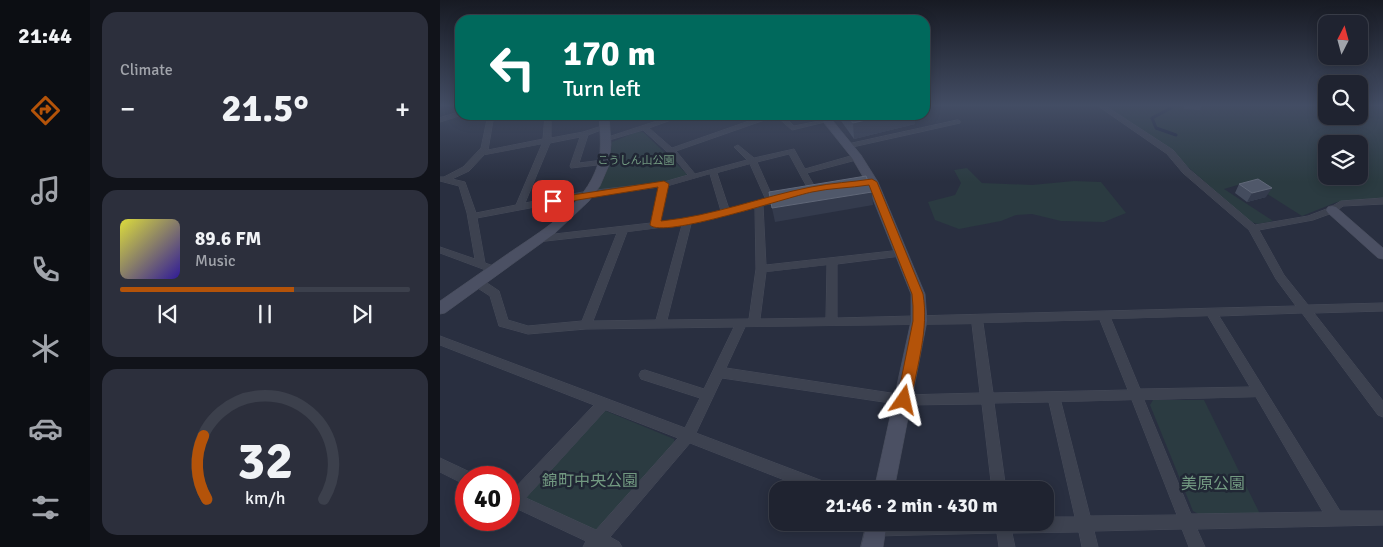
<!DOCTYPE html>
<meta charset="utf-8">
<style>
body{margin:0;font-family:Signika,"Noto Sans JP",sans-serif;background:#2c2f3c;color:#f1f3f6;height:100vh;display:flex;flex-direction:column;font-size:19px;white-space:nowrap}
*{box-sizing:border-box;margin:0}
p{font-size:16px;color:#a1a4ab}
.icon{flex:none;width:28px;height:28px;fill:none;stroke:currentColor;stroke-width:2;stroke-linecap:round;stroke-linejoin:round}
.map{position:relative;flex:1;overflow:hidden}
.sheet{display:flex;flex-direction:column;gap:12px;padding:12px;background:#11131a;width:350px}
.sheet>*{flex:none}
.top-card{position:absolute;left:15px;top:15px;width:475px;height:105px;border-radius:15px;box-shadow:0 2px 12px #0003,0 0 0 1px #3c404c;background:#00695c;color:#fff;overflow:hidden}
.needle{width:32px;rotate:6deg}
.fabs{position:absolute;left:878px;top:15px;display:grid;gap:10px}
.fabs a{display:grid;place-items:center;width:50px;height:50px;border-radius:10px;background:#1f2330;box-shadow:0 2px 12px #0003,0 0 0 1px #3c404c;font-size:25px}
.speed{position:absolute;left:15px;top:466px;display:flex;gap:10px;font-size:25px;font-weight:700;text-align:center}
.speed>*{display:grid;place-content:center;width:65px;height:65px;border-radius:50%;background:#1f2330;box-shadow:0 2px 12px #0003,0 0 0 1px #3c404c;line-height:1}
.speed .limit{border:8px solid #d22;background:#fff;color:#111}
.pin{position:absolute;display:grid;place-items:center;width:42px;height:42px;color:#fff;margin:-21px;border-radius:10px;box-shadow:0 2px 8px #0006}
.me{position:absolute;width:55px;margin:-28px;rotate:11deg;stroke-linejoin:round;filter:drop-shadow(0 0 4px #0008)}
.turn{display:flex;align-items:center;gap:18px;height:105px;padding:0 25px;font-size:22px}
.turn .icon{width:65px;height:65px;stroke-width:2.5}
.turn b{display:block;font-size:35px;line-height:42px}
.big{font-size:38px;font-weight:700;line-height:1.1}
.sheet .tile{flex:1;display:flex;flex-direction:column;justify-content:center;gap:8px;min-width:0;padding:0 18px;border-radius:15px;background:#2c2f3c}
.sheet .dial{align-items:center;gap:0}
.dial svg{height:130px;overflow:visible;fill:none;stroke:#3c404c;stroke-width:7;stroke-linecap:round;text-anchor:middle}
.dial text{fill:#f1f3f6;stroke:none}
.song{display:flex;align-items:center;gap:15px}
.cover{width:60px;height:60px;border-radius:8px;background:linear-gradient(135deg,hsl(60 70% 55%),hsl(250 70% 35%))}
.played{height:5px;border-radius:2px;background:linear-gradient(90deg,#b45309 60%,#3c404c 60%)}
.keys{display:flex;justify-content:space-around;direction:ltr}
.heat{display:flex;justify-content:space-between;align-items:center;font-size:28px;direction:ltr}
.trip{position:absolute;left:329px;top:481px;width:285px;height:50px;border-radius:15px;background:#1f2330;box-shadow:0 2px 12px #0003,0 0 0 1px #3c404c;font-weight:700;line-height:50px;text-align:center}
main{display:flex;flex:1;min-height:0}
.tab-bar{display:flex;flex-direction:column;width:90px;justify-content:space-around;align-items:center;background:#0c0e13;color:#a1a4ab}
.tab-bar .icon{width:35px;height:35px}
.tab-bar .selected{color:#b45309}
.tab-bar b{font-size:22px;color:#f1f3f6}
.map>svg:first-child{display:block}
.green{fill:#2b3b41;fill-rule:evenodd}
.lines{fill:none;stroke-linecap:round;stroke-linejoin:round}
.stream{stroke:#1c253e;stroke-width:3}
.street-casing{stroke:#464b59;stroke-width:1}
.secondary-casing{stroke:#464b59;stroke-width:1}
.street{fill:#3d4250;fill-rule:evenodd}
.secondary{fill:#4b5063;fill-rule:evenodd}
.wall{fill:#444c5e}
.shaded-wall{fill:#343b4d}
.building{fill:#50586a;stroke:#616879}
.route{fill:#b45309;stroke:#753606}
.labels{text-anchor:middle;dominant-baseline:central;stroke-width:5;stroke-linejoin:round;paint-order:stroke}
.far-park-label{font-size:11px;fill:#729981;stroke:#212735}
.near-park-label{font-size:16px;fill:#729981;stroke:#212735}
</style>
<main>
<nav class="tab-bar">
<b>21:44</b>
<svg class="icon selected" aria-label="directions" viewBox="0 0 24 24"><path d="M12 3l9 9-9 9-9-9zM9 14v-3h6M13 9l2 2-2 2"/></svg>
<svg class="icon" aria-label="music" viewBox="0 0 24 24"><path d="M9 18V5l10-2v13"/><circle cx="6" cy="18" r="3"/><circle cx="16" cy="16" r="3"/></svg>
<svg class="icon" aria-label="phone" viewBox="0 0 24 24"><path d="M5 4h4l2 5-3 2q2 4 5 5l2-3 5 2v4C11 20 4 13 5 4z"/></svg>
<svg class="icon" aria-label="climate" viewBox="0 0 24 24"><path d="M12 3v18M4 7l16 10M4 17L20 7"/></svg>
<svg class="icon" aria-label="car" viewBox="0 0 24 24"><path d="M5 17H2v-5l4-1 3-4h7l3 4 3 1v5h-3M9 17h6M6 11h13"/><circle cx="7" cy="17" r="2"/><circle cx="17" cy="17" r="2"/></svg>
<svg class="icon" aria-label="filters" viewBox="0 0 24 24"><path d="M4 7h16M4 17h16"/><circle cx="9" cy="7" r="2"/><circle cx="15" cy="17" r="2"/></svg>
</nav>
<section class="sheet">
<div class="tile"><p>Climate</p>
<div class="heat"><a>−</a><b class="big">21.5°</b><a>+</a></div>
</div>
<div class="tile">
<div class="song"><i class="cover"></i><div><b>89.6 FM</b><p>Music</p></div></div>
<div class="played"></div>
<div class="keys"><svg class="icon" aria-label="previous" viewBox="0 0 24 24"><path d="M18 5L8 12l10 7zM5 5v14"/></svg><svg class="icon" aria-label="pause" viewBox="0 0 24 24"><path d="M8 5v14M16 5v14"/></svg><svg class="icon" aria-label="next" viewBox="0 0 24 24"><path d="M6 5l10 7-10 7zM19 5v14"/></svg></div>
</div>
<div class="tile dial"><svg viewBox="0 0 100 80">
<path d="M14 69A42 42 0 1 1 86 69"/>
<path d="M14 69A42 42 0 0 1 12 30" stroke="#b45309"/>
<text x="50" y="56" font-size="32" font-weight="700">32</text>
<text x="50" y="72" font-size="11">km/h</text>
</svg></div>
</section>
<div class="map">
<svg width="943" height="547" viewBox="0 0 943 547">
<rect width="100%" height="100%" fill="#292f40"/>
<!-- green -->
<path class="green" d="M663 105H886V116H919V105H943V198L897 202 862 216 808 182 784 189 833 221 818 224 811 222 742 162ZM886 144H919V176H886Z
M199 131 203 132 247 174 245 177 223 182 161 191 158 189C168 173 170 160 172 142Z
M527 168 542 183 592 185 634 181 661 182 686 213 664 222 621 221 592 214 576 215 561 221 519 229 495 220 488 202 515 195 521 183 514 170Z
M713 400H764L820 514 762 516 753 511 710 405Z
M166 411 234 439 235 445 162 528 153 530 83 497 157 415Z"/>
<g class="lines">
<!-- stream -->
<path class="stream" d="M728 105 731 108 712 118 716 128 736 135"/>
<!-- street casing -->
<g class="street-casing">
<path id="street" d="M657 105H664L733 150 749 169 815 225 868 216 889 208 901 201 943 198V204L903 206 895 212 873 220 819 230 844 275 868 305 943 303V311L874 313 943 401V417L938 415 862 313 779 316 900 511H943V525L757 529 765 547H749L742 529 654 531 658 547H642L639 532 572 533 575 547H559L557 533 436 536 431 533 428 528 431 522H605V517H635L609 402 554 403 566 490H552L542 404 464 405 282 378 256 433 388 483 393 485 395 490H370L250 443 170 537 179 542 182 547H143L146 541 69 505V490L72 491 154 405 0 345V336L245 428 260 398 201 379 199 375 201 371 205 370 264 389 294 327 146 329 88 334 59 326 50 296 33 285 32 282 33 279H41L59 291 68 320 88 326 142 321 177 233 97 242 92 239 97 236 211 223 219 187 148 197 37 218 45 263 59 268 60 270 59 272H51L0 253V247L35 259 27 213 19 186 0 181V177H4L23 167 41 148 48 115H54L48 150 103 139 105 115H111V138L143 132 165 125 169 127 148 135 139 163 163 160H166V164L131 168 130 166 140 137 110 143 85 203 148 191 224 182 248 175 235 159 203 130 166 141 162 139 235 115H245L209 128 232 148 326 115H343L354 126 389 119V121L352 130 336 116 236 151 255 174 307 160 294 147 298 145 314 158 354 149 365 169 414 155H420V159L367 173 376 189 372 191 368 189 349 154 317 162 333 198 342 195 346 198 334 204 323 205 326 265 461 250 466 253 461 256 397 264V318L856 306 836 279 809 230 743 173 727 154ZM102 144 76 205 36 213 25 182 12 179 29 171 44 155ZM310 164 326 200 289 209 277 173ZM270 174 281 211 247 219 220 222 228 186ZM315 208 316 269 309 319 227 320 251 224ZM242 225 216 320 153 321 187 232ZM387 265 386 318 320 319 326 272ZM768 316 810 387 700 389 671 319ZM660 320 688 390 553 393 543 323ZM532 324 540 393 464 395 286 368 305 327ZM816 397 883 512 751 514 704 400ZM692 400 737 515 650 516 621 402ZM166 410 238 438 156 530 86 498Z
M20 112V115H22L0 122V118Z
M518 120 520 121V123L408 148 404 146 408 144Z
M0 458 32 473 34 478H26V485L0 472Z"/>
</g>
<!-- secondary casing -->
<g class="secondary-casing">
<path id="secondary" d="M159 115H169L171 144 169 165 160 186 149 201 114 234 5 313 0 314V301C22 286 44 270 66 255 99 232 139 210 155 172 163 155 160 134 159 115Z
M378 115H388L421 155 438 182 485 294 487 321 454 490H434L471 321V294L426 182 412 158Z
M892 206 896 207 943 248V259L938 258 888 213 886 210 888 207Z
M427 522H447L443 547H421Z"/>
</g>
<!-- street -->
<use href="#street" class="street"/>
<!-- secondary -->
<use href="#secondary" class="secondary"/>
</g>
<!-- wall -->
<path class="wall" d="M744 105H762L760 110 744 109Z
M399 115H475V124L414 139 399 118Z
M799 184 826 197 807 202 795 193Z"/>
<!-- shaded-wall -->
<path class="shaded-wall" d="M447 115H475V124L414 139 413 123Z
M832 188 826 197 807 202 812 193Z
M432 192 433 205 335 222 332 208Z"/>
<!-- building -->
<path class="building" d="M407 115H447L413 123Z
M426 176 432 192 332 208 329 192Z
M818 179 832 188 812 193 799 184Z"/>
<!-- sky -->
<linearGradient id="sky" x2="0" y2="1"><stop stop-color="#171a23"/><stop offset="0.58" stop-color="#434d64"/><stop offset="1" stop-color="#434d64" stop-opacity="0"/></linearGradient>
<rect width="943" height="182" fill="url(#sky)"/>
<!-- route -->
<path class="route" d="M432 179 437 182 483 294C489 329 477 366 471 400L469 404 464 406 459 404 457 400 473 321V306L472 294 429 185C410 188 390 188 372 192 348 197 223 239 210 225L218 187 113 204 109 201 113 198 224 181 229 184 221 221C273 216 320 197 371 187 391 183 412 182 432 179Z"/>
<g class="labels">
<!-- far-park labels -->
<g class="far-park-label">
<text x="196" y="160">こうしん山公園</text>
</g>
<!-- near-park labels -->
<g class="near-park-label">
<text x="150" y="481">錦町中央公園</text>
<text x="773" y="484">美原公園</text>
</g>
</g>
</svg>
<div class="fabs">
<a><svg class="needle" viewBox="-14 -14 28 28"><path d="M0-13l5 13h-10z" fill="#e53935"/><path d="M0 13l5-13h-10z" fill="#a1a4ab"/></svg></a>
<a><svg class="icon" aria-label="search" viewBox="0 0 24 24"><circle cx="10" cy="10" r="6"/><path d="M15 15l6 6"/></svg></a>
<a><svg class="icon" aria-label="layers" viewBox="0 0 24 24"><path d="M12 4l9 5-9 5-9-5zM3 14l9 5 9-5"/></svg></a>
</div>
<div class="speed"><div class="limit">40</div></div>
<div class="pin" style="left:113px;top:201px;background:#d93025"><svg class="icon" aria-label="arrive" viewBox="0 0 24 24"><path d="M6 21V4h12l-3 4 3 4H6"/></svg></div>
<svg class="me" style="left:464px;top:400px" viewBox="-20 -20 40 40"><path d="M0-17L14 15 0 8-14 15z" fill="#b45309" stroke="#fff" stroke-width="4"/></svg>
<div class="trip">21:46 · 2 min · 430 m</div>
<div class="top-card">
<div class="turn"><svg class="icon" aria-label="left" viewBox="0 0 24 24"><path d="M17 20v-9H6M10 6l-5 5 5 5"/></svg><div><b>170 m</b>Turn left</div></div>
</div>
</div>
</main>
